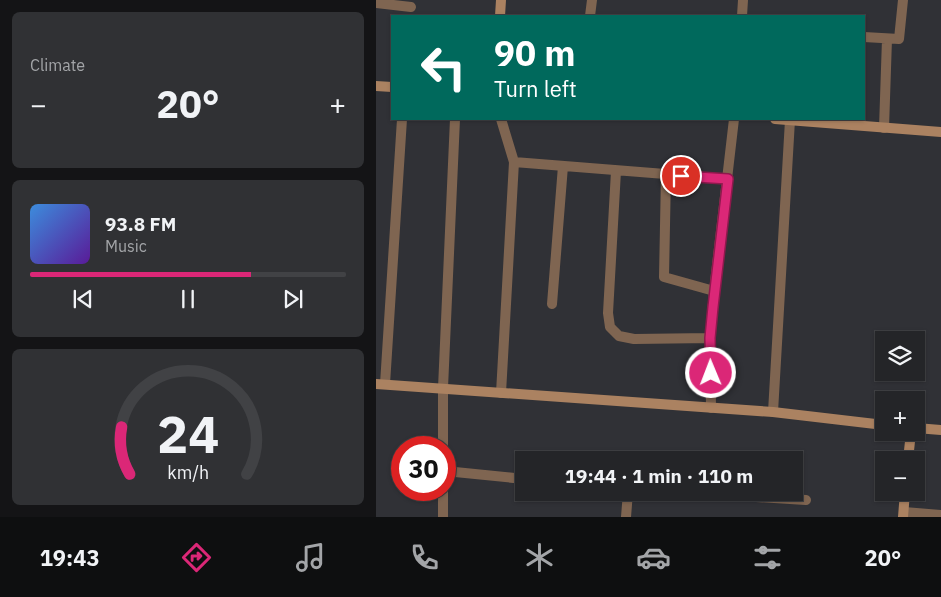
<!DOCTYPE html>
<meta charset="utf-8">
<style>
body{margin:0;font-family:"IBM Plex Sans",sans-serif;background:#303134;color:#f1f3f6;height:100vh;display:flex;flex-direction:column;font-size:19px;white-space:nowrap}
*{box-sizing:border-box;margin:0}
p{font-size:16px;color:#a3a5a8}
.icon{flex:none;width:28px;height:28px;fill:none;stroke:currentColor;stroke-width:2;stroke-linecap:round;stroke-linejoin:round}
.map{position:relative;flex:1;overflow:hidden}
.drawer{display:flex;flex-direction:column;gap:12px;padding:12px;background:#141416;width:376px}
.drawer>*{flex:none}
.hud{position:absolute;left:15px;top:15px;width:474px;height:105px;border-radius:0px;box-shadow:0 1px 4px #0004,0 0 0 1px #414245;background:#00695c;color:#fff;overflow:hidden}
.tools{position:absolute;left:499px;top:331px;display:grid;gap:10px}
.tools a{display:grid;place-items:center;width:50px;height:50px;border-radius:0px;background:#242528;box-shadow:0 1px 4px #0004,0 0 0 1px #414245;font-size:25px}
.speed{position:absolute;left:15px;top:436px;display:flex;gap:10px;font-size:25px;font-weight:700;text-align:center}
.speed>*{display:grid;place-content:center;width:65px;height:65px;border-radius:50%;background:#242528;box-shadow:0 1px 4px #0004,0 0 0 1px #414245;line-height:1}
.speed .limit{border:8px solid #d22;background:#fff;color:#111}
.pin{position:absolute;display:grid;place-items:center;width:42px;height:42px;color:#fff;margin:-21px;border:2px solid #fff;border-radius:50%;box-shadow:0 1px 5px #0007}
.me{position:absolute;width:55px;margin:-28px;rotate:359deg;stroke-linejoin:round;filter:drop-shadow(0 0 4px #0008)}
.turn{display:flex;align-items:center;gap:18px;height:105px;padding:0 20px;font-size:22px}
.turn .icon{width:65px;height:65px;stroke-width:2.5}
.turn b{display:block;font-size:35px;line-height:42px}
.big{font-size:38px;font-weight:800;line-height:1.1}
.drawer .tile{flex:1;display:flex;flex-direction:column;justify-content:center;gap:8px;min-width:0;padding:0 18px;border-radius:8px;background:#303134}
.drawer .dial{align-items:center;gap:0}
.dial svg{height:130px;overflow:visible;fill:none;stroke:#414245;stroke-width:7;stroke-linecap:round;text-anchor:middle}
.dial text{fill:#f1f3f6;stroke:none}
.song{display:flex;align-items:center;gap:15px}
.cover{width:60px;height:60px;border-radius:8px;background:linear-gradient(135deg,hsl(210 70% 55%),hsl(270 70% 35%))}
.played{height:5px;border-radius:2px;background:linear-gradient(90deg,#db2777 70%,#414245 70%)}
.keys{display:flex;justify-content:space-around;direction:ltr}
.heat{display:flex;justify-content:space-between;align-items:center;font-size:28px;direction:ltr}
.trip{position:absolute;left:139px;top:451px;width:288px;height:50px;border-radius:0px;background:#242528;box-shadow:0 1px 4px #0004,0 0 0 1px #414245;font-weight:800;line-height:50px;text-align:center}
.menu{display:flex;height:80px;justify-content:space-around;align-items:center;background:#0e0f10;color:#a3a5a8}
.menu .icon{width:35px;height:35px}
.menu .on{color:#db2777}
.menu b{font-size:22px;color:#f1f3f6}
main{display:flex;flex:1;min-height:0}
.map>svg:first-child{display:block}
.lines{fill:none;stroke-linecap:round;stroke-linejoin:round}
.street{stroke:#7f6551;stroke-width:10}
.secondary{stroke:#ab8261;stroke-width:10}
.route-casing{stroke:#8e194d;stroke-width:12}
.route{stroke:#db2777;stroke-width:9}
</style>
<main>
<section class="drawer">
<div class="tile"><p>Climate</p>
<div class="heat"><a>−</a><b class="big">20°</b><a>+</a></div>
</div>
<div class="tile">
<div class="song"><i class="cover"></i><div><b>93.8 FM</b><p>Music</p></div></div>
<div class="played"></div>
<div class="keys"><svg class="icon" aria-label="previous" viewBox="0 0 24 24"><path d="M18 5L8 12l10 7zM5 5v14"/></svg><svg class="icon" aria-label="pause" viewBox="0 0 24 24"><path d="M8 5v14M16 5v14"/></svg><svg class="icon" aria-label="next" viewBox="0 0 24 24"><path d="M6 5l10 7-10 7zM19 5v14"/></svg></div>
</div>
<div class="tile dial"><svg viewBox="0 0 100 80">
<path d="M14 69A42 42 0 1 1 86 69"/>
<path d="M14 69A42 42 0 0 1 9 40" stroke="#db2777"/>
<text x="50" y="56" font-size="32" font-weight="700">24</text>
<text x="50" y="72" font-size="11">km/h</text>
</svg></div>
</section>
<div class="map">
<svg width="565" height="517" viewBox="0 0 565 517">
<rect width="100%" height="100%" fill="#303136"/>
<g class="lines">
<!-- street -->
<path class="street" d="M0 3 35 7
M214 16 216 0
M366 16 367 0
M488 37 523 39 527 0
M508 128 511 39
M138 162 352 179
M240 171 232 313 234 327 243 336 258 339 334 338
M290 174 288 277 338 291
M176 304 187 166
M9 384 26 119
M125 393 138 162 125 119
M335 408 334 338 338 291 358 119
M397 412 414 120
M67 448V388L79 119
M69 471 148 479
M300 492 430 500
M528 512 565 515
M67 517V490
M250 517 252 492"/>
<!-- secondary -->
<path class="secondary" d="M124 16 125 0
M0 86 16 87
M399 119 565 132
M0 384 397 412 508 425
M540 428 565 430
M532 460 535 432
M527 517 529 492"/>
</g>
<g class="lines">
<!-- route casing -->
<g class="route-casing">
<path id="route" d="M305 176 352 179 337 307 334 338 335 373"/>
</g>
<!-- route -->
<use href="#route" class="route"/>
</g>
</svg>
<div class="tools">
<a><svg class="icon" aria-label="layers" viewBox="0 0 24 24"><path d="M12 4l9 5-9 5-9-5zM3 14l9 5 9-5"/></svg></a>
<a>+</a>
<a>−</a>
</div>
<div class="speed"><div class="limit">30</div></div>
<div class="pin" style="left:305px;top:176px;background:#d93025"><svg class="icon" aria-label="arrive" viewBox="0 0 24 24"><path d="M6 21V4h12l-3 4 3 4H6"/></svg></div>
<svg class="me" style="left:335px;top:373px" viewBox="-20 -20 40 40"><circle r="17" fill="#db2777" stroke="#fff" stroke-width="3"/><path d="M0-11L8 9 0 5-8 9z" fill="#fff"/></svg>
<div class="trip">19:44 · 1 min · 110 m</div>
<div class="hud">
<div class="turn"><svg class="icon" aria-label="left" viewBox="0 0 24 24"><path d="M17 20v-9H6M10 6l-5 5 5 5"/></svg><div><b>90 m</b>Turn left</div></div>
</div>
</div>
</main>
<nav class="menu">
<b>19:43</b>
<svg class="icon on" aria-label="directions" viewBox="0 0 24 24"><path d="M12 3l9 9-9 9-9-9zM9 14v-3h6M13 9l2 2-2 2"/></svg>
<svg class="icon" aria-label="music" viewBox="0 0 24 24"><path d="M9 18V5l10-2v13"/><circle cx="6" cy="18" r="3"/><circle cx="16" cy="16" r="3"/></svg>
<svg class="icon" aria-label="phone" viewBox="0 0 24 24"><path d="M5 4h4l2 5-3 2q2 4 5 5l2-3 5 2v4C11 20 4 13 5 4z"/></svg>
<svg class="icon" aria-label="climate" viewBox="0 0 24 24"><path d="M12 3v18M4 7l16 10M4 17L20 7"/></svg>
<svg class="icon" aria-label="car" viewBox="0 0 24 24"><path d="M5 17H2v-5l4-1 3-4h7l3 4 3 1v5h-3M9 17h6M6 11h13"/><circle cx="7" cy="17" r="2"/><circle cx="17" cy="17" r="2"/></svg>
<svg class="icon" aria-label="filters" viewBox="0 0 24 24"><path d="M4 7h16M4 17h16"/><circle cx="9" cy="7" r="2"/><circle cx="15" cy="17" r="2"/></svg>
<b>20°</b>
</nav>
